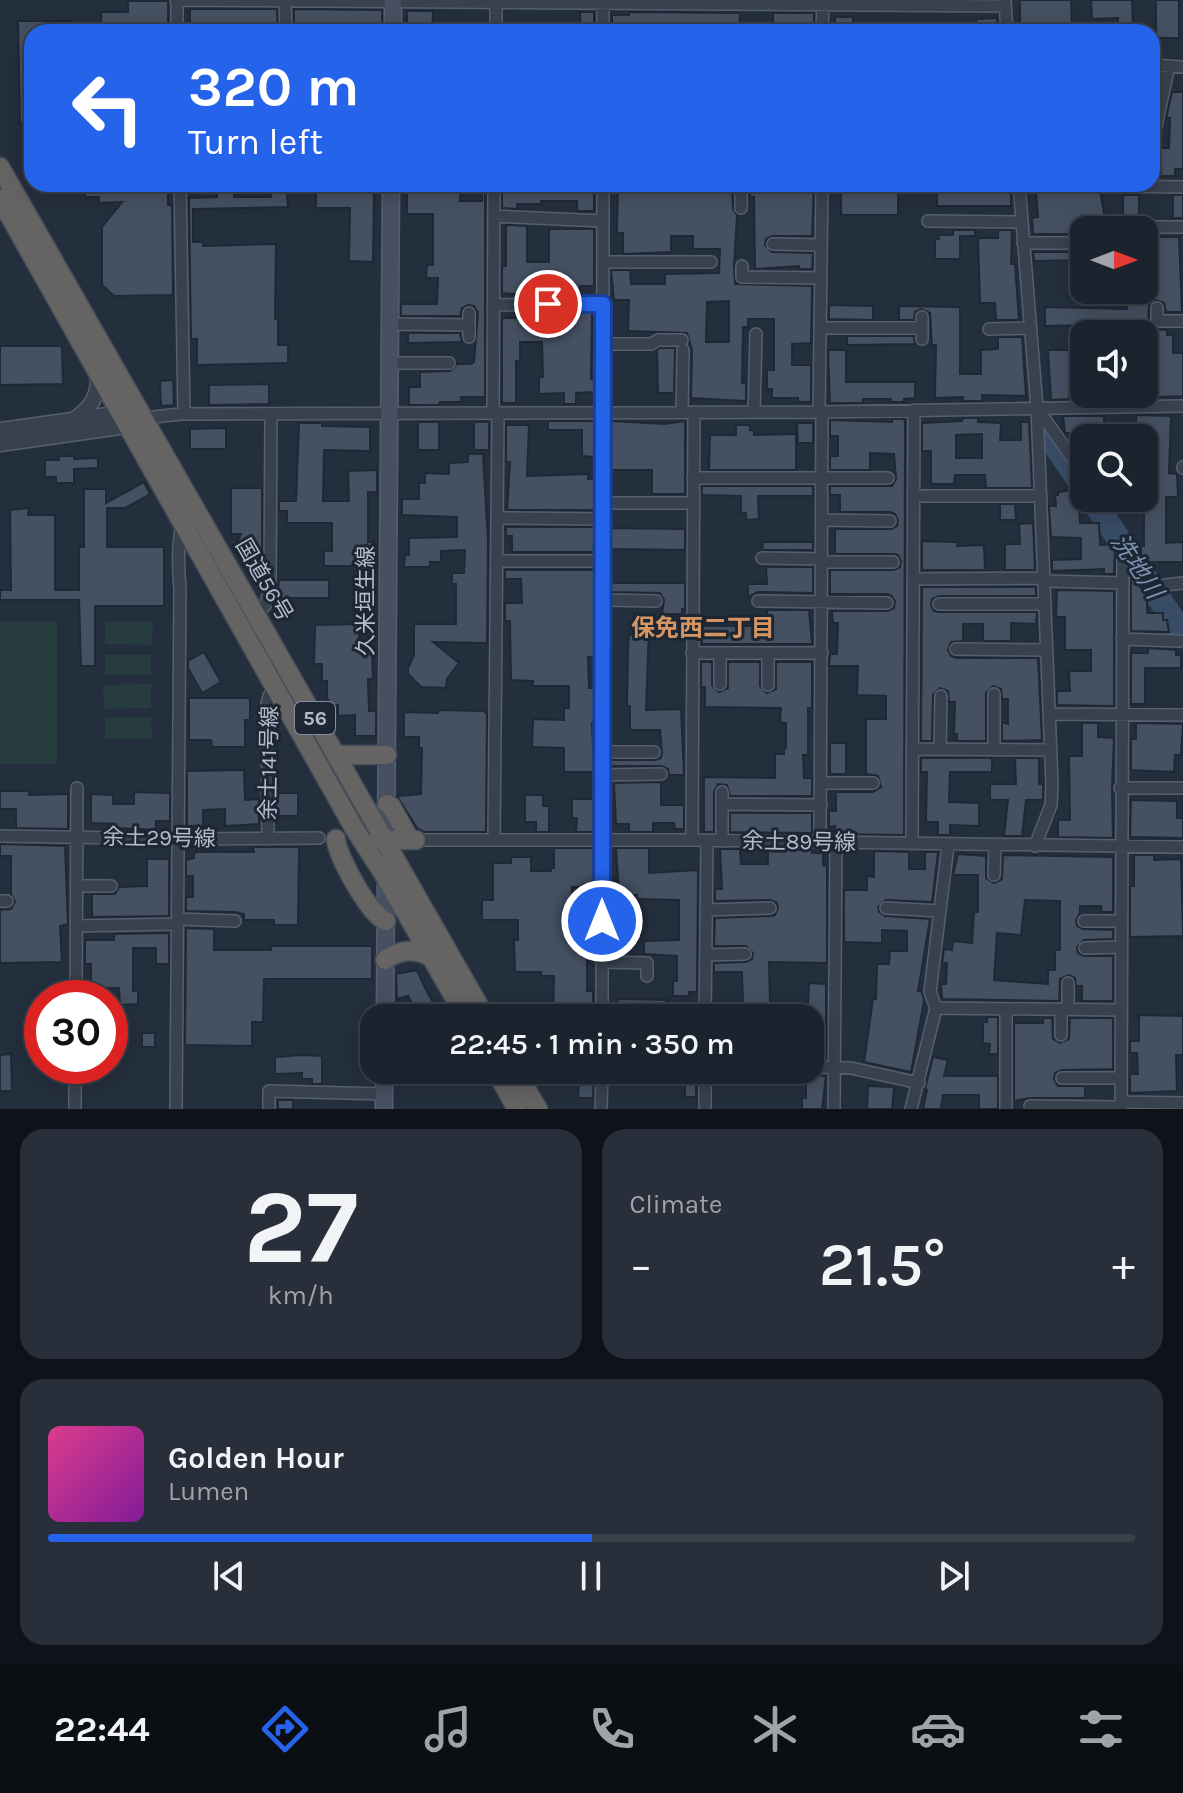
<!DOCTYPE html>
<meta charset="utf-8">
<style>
body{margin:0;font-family:Karla,"Noto Sans JP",sans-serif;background:#282f3a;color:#f1f3f6;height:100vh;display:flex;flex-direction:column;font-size:30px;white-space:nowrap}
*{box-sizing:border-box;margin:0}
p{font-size:26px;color:#a0a4aa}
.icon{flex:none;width:44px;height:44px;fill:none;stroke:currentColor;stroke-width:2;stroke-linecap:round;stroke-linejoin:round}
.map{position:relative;height:1109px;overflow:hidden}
.panel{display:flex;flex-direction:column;gap:20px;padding:20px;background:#0f1319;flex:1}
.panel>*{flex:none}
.banner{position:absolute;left:24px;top:24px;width:1136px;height:168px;border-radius:24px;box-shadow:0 4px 20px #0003,0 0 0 2px #39404a;background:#2563eb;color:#fff;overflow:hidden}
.needle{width:52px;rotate:90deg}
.tools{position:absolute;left:1070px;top:216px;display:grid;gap:16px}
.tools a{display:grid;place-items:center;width:88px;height:88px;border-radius:16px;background:#1b232e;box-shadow:0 4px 20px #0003,0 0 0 2px #39404a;font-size:40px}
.speed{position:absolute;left:24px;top:980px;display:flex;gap:16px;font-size:40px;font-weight:700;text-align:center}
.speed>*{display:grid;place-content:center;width:104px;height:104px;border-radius:50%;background:#1b232e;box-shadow:0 4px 20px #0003,0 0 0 2px #39404a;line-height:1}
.speed .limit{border:12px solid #d22;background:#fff;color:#111}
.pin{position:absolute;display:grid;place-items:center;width:68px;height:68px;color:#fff;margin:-34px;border:4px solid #fff;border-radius:50%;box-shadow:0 2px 8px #0007}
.me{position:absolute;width:88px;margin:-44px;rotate:0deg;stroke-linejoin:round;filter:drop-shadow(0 0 6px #0008)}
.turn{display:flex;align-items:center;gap:28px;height:168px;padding:0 32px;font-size:36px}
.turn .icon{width:104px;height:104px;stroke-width:2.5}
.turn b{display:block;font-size:56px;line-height:68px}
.big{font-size:60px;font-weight:600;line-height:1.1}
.panel .tile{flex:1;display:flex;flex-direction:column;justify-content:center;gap:12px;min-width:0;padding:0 28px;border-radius:24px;background:#282f3a}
.panel .dial{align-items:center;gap:0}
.dial b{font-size:104px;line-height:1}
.song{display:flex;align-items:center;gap:24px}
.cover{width:96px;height:96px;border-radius:12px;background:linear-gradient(135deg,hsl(330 70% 55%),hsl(290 70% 35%))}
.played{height:8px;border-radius:4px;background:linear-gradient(90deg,#2563eb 50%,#39404a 50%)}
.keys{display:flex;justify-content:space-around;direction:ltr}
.heat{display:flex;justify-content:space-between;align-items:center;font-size:44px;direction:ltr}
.panel .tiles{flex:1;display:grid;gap:20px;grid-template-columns:1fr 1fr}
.tile:last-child{grid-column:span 2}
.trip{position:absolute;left:360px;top:1004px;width:464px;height:80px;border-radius:24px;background:#1b232e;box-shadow:0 4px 20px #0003,0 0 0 2px #39404a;font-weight:600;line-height:80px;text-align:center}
.menu{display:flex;height:128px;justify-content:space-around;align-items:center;background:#0b0e12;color:#a0a4aa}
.menu .icon{width:56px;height:56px}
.menu .current{color:#2563eb}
.menu b{font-size:36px;color:#f1f3f6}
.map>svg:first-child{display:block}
.green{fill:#263c3f}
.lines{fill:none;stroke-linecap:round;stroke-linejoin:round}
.river{stroke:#394c67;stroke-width:24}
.building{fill:#455162;stroke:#1f2835;stroke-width:2;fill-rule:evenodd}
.minor-casing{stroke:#565f6c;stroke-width:14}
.tertiary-casing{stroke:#565f6c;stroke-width:17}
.secondary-casing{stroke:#565f6c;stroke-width:19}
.trunk-casing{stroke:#434c59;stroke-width:21}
.minor{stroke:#38414e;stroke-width:11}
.tertiary{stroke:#38414e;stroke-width:14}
.secondary{stroke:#465061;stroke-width:16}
.trunk{stroke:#656462;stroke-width:18}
.route-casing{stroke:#184099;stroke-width:20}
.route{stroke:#2563eb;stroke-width:14}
.labels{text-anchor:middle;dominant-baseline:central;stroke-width:6;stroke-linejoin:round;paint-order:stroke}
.shield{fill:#1d2633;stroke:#878f9c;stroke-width:2}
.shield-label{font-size:20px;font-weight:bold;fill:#b4bcc9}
.street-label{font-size:22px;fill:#b4bcc9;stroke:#1d2633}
.water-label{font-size:24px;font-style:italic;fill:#7c92b1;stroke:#1d2633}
.neighbourhood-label{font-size:24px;font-weight:bold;fill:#d59563;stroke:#1d2633}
</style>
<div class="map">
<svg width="1183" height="1109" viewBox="0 0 1183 1109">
<rect width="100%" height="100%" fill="#242f3e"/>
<!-- green -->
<path class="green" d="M0 622H57V764H0Z
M105 622H153L152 645 105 644Z
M105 655H151V675H105Z
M151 684V708L104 709 103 685Z
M151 717 152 738 105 739V718Z"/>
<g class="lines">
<!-- river -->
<path class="river" d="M1046 432 1084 488
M1091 498 1183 634"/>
</g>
<!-- building -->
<path class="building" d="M1020 0H1071L1072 29 1020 32Z
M1091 0H1132L1133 26H1118V18L1092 19Z
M1156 0H1179V38H1156Z
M128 1H168V32H102L101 12H128Z
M190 9H277L278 32H190Z
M294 9 382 10V29L294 27Z
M407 11H433L432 32H407Z
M580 12H594V32H581Z
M629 12 740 13 739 32H612V15H629Z
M773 13H814V27H810V32H773Z
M835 17H853V32H835Z
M997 18 998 32H977L976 19Z
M18 21H72V32H32V123H20Z
M1172 92H1183V169H1175V176H1161V148H1169L1170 118H1166Z
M85 184H168V205H172L173 295 114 296 102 285V227L122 202 99 203V197H85Z
M217 184H234V197H271V192H287L288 207 193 209V242H203V246L276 244 275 319H278V345H288V363L197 365V339H191L189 198 217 197Z
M316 184H344V191H374L373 262 349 261 350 208H316Z
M407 184H461L460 201H482V189H485V397H461V402H440L439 405H409V387H420V372L450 371 457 364H471L474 362 478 313 474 306 468 305 462 308 460 316H401V304H437L438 278H426L427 265H433V214H407Z
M502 184H594V211H577V201H541V204H517V209L502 208Z
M618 184H642V187L732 184 733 209 737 215 734 266 735 284 812 286 811 343 792 344V365H811V402H798V398H772V389H767V370H774V319H748V327H743L742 383H746V401L691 398 692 350 687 333 628 331 629 300H614L611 270H630L631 284H665V274L719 273 720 249H693V236H671V252L623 254V233H617ZM729 301V342H706L707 302Z
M750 184H766V188H799V184H814L812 236H772L766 239 765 245 772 252 813 253 812 269H799V266L755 269 754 197H750Z
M937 184H1011V206H937Z
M1099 184 1107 230H1084V234H1033L1032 218 1038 217 1036 192 1086 188V186Z
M873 185V188H898V215H841V193H853V186Z
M1123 195H1139V218H1123Z
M1173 195H1183V218H1173Z
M506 225 527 226V262H549V229H594V286H580V296H569L564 290H538V296L502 293V266H506Z
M953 230H975V236H960V259H935V239H939V235H953Z
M998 230H1012L1011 264H1015L1019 320H996L995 303H980L978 238H998Z
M1144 237H1179L1182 312H1166L1164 303 1156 300 1149 304 1148 321 1153 329 1167 330V335H1173V353H1183V396L1136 398V394H1144V334H1090V325L1045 326V307L1127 309V291L1144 290Z
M1033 252H1084V260L1034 261Z
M829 305 873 306V320L829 319Z
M899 306 960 307V374H981V350L998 349V337H1022L1026 396 982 395V401H963V397L935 398 936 345H932L930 313 921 309 915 312 914 320H899Z
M570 313H592L591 379H594V392L576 393V404H564V393L539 394V377H543L542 342H520V361H516V403H502V318L570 319Z
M408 333H460L462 342 408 343Z
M847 336H914L915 344 847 345Z
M0 346H62L63 384 0 385Z
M660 348H675L674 393H658L657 350Z
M828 350H846V382H915V398L904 399V402H891V399H863V403H830Z
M1048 350H1084V391H1069V399L1051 400Z
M173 380 174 405 161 406 160 381Z
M269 384V404L209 405V385Z
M1136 415 1171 416 1169 473 1177 474 1178 497H1166V543L1183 542V562H1141V546H1144V438H1125V423H1136Z
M1063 416H1104V438H1077V433H1065Z
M963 418H978V422L1001 423 1000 440H1021V422H1029L1032 488H986L985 475H955L954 484H931V451H922V423L962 421ZM982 434V458H956V435Z
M892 419H904L905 423 904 835 835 834V826L829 827V811H836V792H873L881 787 878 776 866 774V719H886V696L857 695 858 666H829L830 654H837L838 623H833L832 611H888L894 608 895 602 892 596 887 594H830V570H894L900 567 901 561 898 555 893 554H835V529H891L897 526 898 520 895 514 890 512H840V495H830V486H892L896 479 894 454 870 453V470H830V456H838V436H830V420L892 422Z
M548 421H594V457L582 456V430H548Z
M611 421 664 424 685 421V494H652V470H611Z
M418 422H439V450H418Z
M474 422H489V450H474Z
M299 423H322V426L370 427V451L324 450 323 501H349L348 471 377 470V492H368V542H374V566H324V551H332V523H287V511H279V501H296Z
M797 423H813V443H798Z
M506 425H529L527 476 588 474V479H594V510H507L510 462H506Z
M736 425H750V430H754V435L796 434V470H709L710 435H736Z
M226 428V449H190V429Z
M468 454H483L488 541 487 643 433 642 459 663 447 679 446 688 421 687 408 674V668L414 655V624H456V584H452V573H464L465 550 441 551V562H430V567H404L405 555H409V538L457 537V517L402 515V499H419V483H425V473L449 474V463L468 462Z
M59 456H74V459L98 458V468L74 469V483H56V477H45V460H59Z
M144 482 150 494 125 508H107V547H164V606H95V666H81L79 600H0V590H11L10 510 29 508 28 515H55V590H79V547H84V489H106V503Z
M702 486H813V496H758L759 519 746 520V513H741V496L702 495Z
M231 488H262V579H255L235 547 241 534H231Z
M1074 490 1078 494 1080 523H1099L1100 545 1115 544 1114 574H1104V569L1052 571V560L1081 559V538L1051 537 1049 506H1056L1055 495H1058V492Z
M1000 504H1015L1016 520H1000Z
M1033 523 1035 570H1005V544H1020L1019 524Z
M506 527H594V552H512V536H506Z
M611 528 685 529V550L611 549Z
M922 541 957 542V546L984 545 985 570H922Z
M762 542H813V550H763Z
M766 567H813V593L758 592 748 597V584H767Z
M1131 569H1141L1140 587H1147V613H1163V620H1167L1169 632 1131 631Z
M505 570H594V657H588L589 688H594V723H592L594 772H564V748L532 747 533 719 564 720V708H569V686H533V681L511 680 510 621H505V603H522L521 579H505Z
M279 580H329V598H277Z
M611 583H685V610L682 609V614H662L664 600 660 593 611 592Z
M922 587H1036V596H939L932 599 931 605 934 611 939 612H1037L1036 624 1011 623V641H983V624H963V641L951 642 948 650 951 656 956 658H1038L1042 740 1002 741V722L1008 724V699H1002L1001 689 993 686 986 693V741H957V734H954L955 702H949L948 691 940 688 933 695 932 741H921Z
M1057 590 1114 591V706L1057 705V691H1070L1069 671H1091V650H1065V617H1056Z
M767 610H809L812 644H702V626H767Z
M359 624V649H372L373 679H368L369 711H376V736H355V715L338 716V705H332L327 698V681H322V664H314L315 625Z
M633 626H649L646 710 681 709 684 775H669L668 769 661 766H611V760H655L661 758 662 753 660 730H630V706H627L628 648 629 635H633Z
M1148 648 1176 650V655H1181V668H1145V704H1131V653H1148Z
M204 652 221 682 202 693 188 668V661Z
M701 662H712V685L719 692 728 688V662H760V686L767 693 776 689V662H812V708H808V755H803L804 778H812V796H730L727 785 718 784 714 792V832H704V777L775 778V754H784V749L786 748V723L780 722 781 708 705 707V687H701Z
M189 698H250V720H245V747H212L211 740H189Z
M438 710 484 711 487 714 486 832H424L417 828 397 796 421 794 422 748H419V737H404V712L438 713Z
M1082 723H1098V737L1114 738 1112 787 1113 838 1058 837V820H1070L1069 756H1082Z
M1136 723 1183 724 1181 755H1175L1174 772 1131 770V739H1136Z
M830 743H846V774H830Z
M921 758H992V772H950L949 802 979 803V826L950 825V835H938V822H926L927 772H921Z
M1015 758H1039V784H1043V800H1026L1022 836H1004L1008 800H990V784H1016Z
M244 770 245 800 259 799V824L225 826V809L203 810V826H187V771Z
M661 782V805H684V829H675L674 823H653V832H629V824H616L614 783Z
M0 791H29V795L68 794V829L16 828V809H0Z
M134 792 170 793V821H156V830L116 828V824L91 823V794L113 795V804H134Z
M276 793H298V816H276Z
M525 795H543V806H549V832H536V822H525Z
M572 799H594V832H576L577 818H572Z
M1131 800 1177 801V818H1183V838L1130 837Z
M730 813H812V833L730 832Z
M0 844 65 846 68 924 60 926 62 962 0 963V910L11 909 15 902 11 894V856H0Z
M253 847H299L298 925H274V920H244V914L235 912 186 911V897H193V876H186V860L194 858V853L198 852H254Z
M554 848H594V887H572V933H587V991H593V1013H564V1018H553L554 976H541V972H515L514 940H518V920H482V900H493V863H511V857H531V871H551V868H554Z
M616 848H649V873L698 870 697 992H689V996H673V981H677V956L644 954V941L679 940V900L637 899V895H619Z
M720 849H740L741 864H768V850H812V853H823V865L827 866V963L769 962 770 1004H808L809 983 826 984V1059H816L815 1040H812V1018H724V1004H743L742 972H714V963L746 962 752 959 753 953 746 946H714L715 918 770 916 775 915 778 908 777 903 770 900 715 901V889H722Z
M874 851 909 852V869H925V852H938L932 902 886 900 878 907 879 912 885 916 930 919 918 991 922 992 924 1001 911 1072 864 1062 873 999H876L877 964H889L890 951H907V931L882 930V943L844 942V890H867V876L874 877Z
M958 854 986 856V878L994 883 1002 879 1003 855 1113 857V912H1102L1101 906H1080V913L1076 920 1077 926 1083 929 1113 930V939L1084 940 1077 947 1078 953 1084 956H1113V1001H1082V986H1076L1075 978 1069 975 1060 979 1059 1001 942 999 941 984H946L947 963H942L944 949 952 950 953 941 972 943 974 912H978V875H953ZM1025 900 1060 901V950H1055V970H1048V984L994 980 997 933 1021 935Z
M1134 855H1154V860L1181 859 1183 936 1130 937V886H1134Z
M147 859H169V916L92 917V894H115L119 887 147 886Z
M614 926H641V938H614Z
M186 928 214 929V950H271V946H372V979H264L263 1022H252V1046L185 1045Z
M169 933V964H156V948H133V991H138V1004L120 1005 119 988H91V964H85V940H114V934Z
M417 970 425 988 442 1018H420L408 996 397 999 396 974Z
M618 999 667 1000 664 1017H648L647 1007 640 1003 632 1006 630 1017H617Z
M1139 1015 1183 1016V1055H1176L1177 1091 1130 1093V1074H1138L1137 1053H1130V1041H1139Z
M987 1017H998V1054H989L990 1044 983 1043V1022H987Z
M1014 1017 1016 1023H1043V1018H1052L1053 1039 1060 1043 1069 1039 1070 1018H1113V1069L1062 1070 1055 1073 1054 1079 1058 1086H1085V1098H1030L1014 1101Z
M142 1033H155V1047H142Z
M11 1054 12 1091H0V1055Z
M302 1055 322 1056V1084H312V1079H302V1073L275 1074V1057Z
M933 1057 948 1060 944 1076H998V1109H979V1095H943L941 1109H923L927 1090 925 1089Z
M579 1070H594L593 1098H578Z
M610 1071 629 1072V1083L610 1082Z
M806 1074 826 1076 822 1109H802V1098H806Z
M685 1076H696V1097H685Z
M868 1086 894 1087 892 1109H867Z
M278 1100H293V1109H278Z"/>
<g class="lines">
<!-- minor casing -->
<g class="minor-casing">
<path id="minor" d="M176 0 1005 6
M177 1V32
M285 1 286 32
M1005 1 1007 32
M496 32V0
M603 32V0
M822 32 823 1
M1152 65 1183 67
M1152 144 1169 66
M180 184 184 414
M1019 184 1037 408 1052 784 1051 805 1035 846
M1110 186 1183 187
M741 208V184
M494 216 603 221
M928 221 1022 222
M1116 227H1183
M1023 243H1084
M773 244 821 245
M603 262H711
M742 266V277L821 278
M493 305 603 304
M1157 308V321H1183
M469 313V337
M922 317V339
M390 324 469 325
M820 328H922
M989 329 1030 328
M603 344H651L658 340H682
M389 363H449
M1037 408 1084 475
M682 412 683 350
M754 412 756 334
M819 412 822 184
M493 414 494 184
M145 418 181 414 822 412 1183 406
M1183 467V468
M693 478H888
M913 496H1041
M1098 498 1101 503
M604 503H693
M497 518 603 519
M822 520 890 521
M762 558 822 559
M497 561H604
M822 562H893
M913 579 1044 578
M1044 581 1123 583
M1156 586 1183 583
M604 600 656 601
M758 601 887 603
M939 604H1045
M255 613 265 606 270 590 271 414
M1122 639 1180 641
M956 649 1046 650
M692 653H822
M720 653V684
M768 685V653
M1049 714 1183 715
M912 749 1051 750
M940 749 941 696
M994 749V694
M603 752H654
M603 775 661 774
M821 783H873
M1120 788H1183
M722 804 821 805
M0 836 178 839 319 838
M268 839 267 704 269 696 277 691
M494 839 498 414
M416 840H692L1183 847
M692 840 694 412
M722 841V792
M820 843 822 412
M912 844 914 410
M994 875 995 846
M76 886H111
M0 901H7
M886 908 939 911
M707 910 770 908
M178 919 235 921
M1084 921H1121
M76 926 178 924
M1085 948 1121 947
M706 955 745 954
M602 962 647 963V976
M76 998 77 788
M936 1008 1121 1010
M1006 1009V1109
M1061 1009V1035
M1068 1009V983
M602 1018 603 184
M639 1018V1011
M673 1018V1011
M705 1018 707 840
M810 1067 851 1068 919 1083
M705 1070V1109
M1062 1078H1121
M1121 1102 1183 1103
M1030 1106 1121 1107
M75 1109V1066
M176 1109 180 589C178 567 177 546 182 525
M269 1109V1091L384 1094
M601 1109 602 1070
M834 1109 836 843
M911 1109 936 1008 930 992 948 845
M1121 1109 1123 553"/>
</g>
<!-- tertiary casing -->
<g class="tertiary-casing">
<path id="tertiary" d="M73 420C93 407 99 395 98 371
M0 430 122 413 130 415
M0 444 134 425"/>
</g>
<!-- secondary casing -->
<g class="secondary-casing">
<path id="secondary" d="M393 32V0
M386 846 391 184
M385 1018 386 878
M384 1109V1070"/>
</g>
<!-- trunk casing -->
<g class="trunk-casing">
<path id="trunk" d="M0 167 486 1018
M0 199 354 828 386 878 466 1018
M337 755H387
M387 804 391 806 410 840
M336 839C337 856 370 916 386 921
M377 840H416
M385 960C400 949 415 948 431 957
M495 1070 517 1109
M515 1070 538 1109"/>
</g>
<!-- minor -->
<use href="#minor" class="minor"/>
<!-- tertiary -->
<use href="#tertiary" class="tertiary"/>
<!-- secondary -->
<use href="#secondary" class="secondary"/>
<!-- trunk -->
<use href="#trunk" class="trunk"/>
</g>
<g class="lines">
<!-- route casing -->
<g class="route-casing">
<path id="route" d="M548 304H603L602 921"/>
</g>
<!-- route -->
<use href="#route" class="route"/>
</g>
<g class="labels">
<!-- shield labels -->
<rect class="shield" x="295" y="702" width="40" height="32" rx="6"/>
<g class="shield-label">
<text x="315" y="718">56</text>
</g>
<!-- street labels -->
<g class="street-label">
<text transform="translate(264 580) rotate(60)">国道56号</text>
<text transform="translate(366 601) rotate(-90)">久米垣生線</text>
<text transform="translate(269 763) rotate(-89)">余土141号線</text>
<text transform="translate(159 838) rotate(1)">余土29号線</text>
<text transform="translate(799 842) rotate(1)">余土89号線</text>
</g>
<!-- water labels -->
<g class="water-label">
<text transform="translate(1137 566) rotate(56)">洗地川</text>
</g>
<!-- neighbourhood labels -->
<g class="neighbourhood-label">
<text x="703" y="628">保免西二丁目</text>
</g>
</g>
</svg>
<div class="tools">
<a><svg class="needle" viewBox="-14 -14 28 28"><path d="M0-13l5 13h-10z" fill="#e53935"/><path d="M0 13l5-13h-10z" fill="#a0a4aa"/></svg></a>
<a><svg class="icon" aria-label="sound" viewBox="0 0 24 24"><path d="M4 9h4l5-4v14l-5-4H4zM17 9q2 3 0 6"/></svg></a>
<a><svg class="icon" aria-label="search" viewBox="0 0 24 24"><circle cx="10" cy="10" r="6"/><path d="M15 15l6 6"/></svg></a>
</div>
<div class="speed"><div class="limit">30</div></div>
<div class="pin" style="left:548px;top:304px;background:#d93025"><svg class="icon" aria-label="arrive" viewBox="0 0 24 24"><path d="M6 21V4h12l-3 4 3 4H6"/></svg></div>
<svg class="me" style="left:602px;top:921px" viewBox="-20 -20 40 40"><circle r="17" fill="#2563eb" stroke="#fff" stroke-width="3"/><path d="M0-11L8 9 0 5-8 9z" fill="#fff"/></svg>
<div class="trip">22:45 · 1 min · 350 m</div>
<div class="banner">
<div class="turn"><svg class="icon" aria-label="left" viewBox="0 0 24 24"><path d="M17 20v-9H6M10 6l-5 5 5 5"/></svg><div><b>320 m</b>Turn left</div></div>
</div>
</div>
<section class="panel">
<div class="tiles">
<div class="tile dial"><b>27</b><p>km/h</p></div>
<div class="tile"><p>Climate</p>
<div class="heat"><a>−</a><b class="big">21.5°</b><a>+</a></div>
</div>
<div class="tile">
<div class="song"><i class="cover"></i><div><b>Golden Hour</b><p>Lumen</p></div></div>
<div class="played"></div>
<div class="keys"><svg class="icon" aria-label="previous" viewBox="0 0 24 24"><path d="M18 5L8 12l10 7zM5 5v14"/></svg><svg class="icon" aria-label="pause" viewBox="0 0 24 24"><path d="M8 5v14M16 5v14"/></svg><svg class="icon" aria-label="next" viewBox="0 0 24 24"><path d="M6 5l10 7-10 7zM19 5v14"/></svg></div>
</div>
</div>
</section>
<nav class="menu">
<b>22:44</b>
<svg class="icon current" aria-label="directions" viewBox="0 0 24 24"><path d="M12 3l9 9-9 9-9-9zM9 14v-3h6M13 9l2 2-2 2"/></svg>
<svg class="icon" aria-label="music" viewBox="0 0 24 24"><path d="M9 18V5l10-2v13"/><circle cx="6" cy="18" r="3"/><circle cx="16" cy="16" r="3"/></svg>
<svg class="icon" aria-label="phone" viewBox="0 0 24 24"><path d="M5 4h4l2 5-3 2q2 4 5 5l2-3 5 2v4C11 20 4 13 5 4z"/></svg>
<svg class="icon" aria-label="climate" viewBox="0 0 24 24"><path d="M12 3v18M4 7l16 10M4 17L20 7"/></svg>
<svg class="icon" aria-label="car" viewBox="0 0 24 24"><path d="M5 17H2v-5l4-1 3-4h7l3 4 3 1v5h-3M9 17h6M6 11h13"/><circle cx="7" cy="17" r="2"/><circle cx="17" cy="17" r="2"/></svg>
<svg class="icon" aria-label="filters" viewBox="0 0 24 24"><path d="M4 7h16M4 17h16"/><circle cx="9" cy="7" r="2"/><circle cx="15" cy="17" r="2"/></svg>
</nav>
